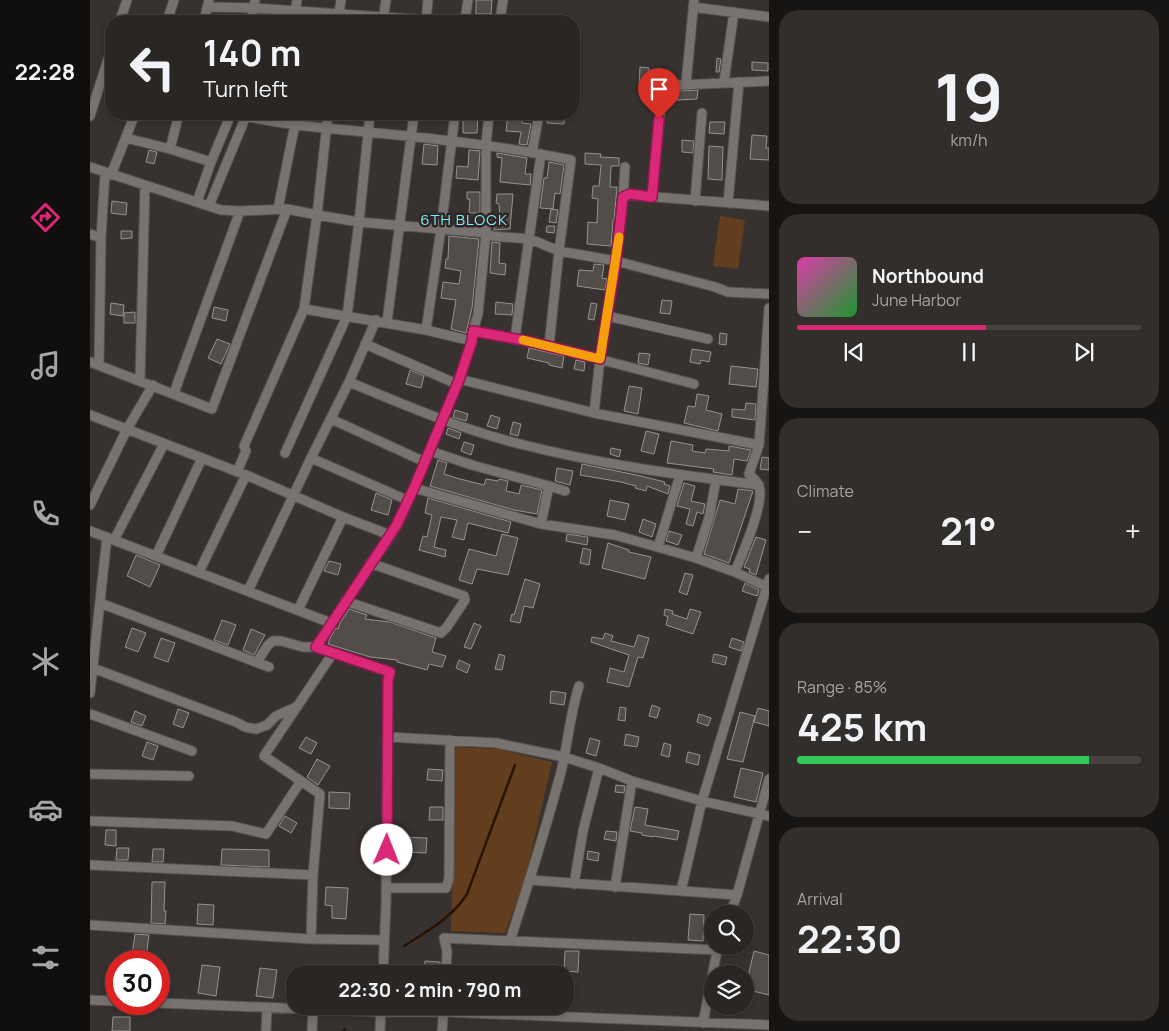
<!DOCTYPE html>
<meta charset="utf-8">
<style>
body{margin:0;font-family:Manrope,sans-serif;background:#312e2b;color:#f1f3f6;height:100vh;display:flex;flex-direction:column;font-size:19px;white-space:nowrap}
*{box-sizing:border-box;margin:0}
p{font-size:16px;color:#a5a5a6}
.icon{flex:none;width:28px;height:28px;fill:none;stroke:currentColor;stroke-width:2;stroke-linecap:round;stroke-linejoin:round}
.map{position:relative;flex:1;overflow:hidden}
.sheet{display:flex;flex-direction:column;gap:10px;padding:10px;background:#171513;width:400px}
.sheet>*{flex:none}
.hud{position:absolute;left:15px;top:15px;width:475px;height:105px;border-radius:20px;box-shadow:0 2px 8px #0003,0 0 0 1px #454341;background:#292623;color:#f1f3f6;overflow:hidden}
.controls{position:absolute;left:614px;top:905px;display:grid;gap:10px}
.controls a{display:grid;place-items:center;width:50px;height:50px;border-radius:50%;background:#292623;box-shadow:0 2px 8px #0003,0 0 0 1px #454341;font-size:25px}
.speed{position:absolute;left:15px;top:950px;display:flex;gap:10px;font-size:25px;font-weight:700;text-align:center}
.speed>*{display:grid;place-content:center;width:65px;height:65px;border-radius:50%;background:#292623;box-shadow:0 2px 8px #0003,0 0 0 1px #454341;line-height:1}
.speed .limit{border:8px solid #d22;background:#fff;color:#111}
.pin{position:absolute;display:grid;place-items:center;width:42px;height:42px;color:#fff;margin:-51px -21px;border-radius:50% 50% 50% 0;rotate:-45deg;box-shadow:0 0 5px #0007}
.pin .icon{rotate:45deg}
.me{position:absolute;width:55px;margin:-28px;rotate:1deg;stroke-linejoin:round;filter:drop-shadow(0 0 4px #0008)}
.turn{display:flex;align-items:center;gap:18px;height:105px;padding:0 15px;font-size:22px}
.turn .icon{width:65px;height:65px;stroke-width:2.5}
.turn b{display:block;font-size:35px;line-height:42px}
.big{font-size:38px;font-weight:700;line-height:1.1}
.sheet .card{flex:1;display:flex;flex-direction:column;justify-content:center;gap:8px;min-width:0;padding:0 18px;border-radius:20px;background:#312e2b}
.sheet .dial{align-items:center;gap:0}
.dial b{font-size:65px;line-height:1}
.song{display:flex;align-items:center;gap:15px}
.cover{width:60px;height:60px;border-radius:8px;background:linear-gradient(135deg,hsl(320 70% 55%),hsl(130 70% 35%))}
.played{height:5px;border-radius:2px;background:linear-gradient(90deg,#db2777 55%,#454341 55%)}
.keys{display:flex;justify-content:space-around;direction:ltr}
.heat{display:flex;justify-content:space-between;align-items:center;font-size:28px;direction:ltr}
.charge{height:8px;border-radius:4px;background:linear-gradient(90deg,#34c759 85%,#454341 0)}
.trip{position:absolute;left:196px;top:965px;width:288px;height:50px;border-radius:20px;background:#292623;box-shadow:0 2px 8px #0003,0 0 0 1px #454341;font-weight:700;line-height:50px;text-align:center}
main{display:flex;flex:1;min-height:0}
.menu{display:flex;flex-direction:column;width:90px;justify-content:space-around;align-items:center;background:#100f0e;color:#a5a5a6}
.menu .icon{width:35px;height:35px}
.menu .active{color:#db2777}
.menu b{font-size:22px;color:#f1f3f6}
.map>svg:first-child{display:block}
.green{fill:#633e1e}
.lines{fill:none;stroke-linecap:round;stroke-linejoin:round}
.stream{stroke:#291201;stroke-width:2.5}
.building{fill:#534d4a;stroke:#98928e}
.minor-casing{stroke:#55514e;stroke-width:11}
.minor{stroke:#78736f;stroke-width:9}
.route-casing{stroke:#8e194d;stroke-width:12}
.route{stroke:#db2777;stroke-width:9}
.slow{stroke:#f59e0b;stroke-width:9}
.labels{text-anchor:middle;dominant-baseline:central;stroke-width:5;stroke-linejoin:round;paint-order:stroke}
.neighbourhood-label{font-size:15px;letter-spacing:1px;fill:#82ebfb;stroke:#2d2825}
</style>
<main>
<nav class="menu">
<b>22:28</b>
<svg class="icon active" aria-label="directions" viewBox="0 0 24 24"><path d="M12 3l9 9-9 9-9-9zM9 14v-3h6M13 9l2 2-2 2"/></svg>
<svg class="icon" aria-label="music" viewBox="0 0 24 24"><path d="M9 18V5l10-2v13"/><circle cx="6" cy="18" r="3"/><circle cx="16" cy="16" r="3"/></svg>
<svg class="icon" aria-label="phone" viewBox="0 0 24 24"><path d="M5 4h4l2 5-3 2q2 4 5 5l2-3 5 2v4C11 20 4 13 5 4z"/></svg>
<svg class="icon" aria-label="climate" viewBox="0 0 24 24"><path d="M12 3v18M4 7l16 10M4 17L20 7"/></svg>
<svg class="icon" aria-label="car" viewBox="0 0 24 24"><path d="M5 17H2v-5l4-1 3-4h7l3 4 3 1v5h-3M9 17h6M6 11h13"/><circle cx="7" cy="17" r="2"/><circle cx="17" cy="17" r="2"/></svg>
<svg class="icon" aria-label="filters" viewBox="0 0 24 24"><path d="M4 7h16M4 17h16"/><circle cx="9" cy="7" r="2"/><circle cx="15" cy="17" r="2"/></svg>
</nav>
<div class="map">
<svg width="679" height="1031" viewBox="0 0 679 1031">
<rect width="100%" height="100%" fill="#37322f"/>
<!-- green -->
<path class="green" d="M630 216 655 220 648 269 623 266Z
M366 747 408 749 462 762 435 880 415 933 361 931Z"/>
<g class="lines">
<!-- stream -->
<path class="stream" d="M314 946C337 931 362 918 377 894L425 765
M277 974 280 965
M253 1031 255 1029"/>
</g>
<!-- building -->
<path class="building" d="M386 0H402L401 14H386Z
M627 58 631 59 629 72H626Z
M662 62 678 63V71L662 70Z
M550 67 559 68 558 89 549 88Z
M608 90 607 99 587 100V91Z
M373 114H388L387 133H373Z
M418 114H432V123L441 124 437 145 429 144 431 132 416 131Z
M458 114H475L474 124 457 123Z
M620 122H635L634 134 619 133Z
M662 135 677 136 676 148H679V160L660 159Z
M592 140 604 141 603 153 592 152Z
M334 144 348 146 347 165 332 164Z
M619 146 633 147 632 180 618 179Z
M59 150 67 152 64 164 56 162Z
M379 150 390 151 388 180 366 178 367 166 378 167Z
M407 153 437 158 435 174H441L440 185 410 182 412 158 407 157Z
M495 153 511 154 510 157 529 158V166H521L520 187H527L524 220H523L521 246 497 244 498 222 507 223 508 199 502 198 503 186H509L511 165 495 164Z
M459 162 474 165 470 194 465 193 463 209 450 208 454 178H457Z
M377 192H390V213H379L380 199H377Z
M407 194H423L420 229 404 230 405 222H410L409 204 406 203Z
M22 201 37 203 36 215 21 213Z
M461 209 468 210 466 223 459 222Z
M457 226H465L464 233 456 232Z
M31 231H42V238L31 239Z
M359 236 389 239 382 308 376 333 361 329 366 300 351 298 353 282 369 284 371 271 355 268 356 259H358Z
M402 242 410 243 409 263 416 264 415 275 400 273Z
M504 264 514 265 512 278 517 279 515 290 487 286 489 270 503 271Z
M572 300 582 301 580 314 570 313Z
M406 302 423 304 422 315 405 314Z
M21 303 34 305 33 316 20 314Z
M501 303 507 304 504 320 498 319Z
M124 307 138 310 136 321 122 318Z
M45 312V323H34V313Z
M630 333 637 334 636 345 629 344Z
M127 339 140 344 131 364 118 358Z
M439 348 474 356 472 368 459 365V363L437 358Z
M602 349 621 352 619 362 611 360 610 364 600 362Z
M549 353 560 354 558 365 548 363Z
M486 360 495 362 494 371 484 369Z
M641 366 668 369 666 387 639 384Z
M320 370 334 376 331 388 316 384Z
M539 386 552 388 548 414 534 411Z
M607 394 619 396 616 410 632 414 628 431 594 423 598 406 605 407Z
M656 403 666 404 665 420 642 417V409L655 410Z
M365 410 378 414 376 421 363 417Z
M401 415 410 418 407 429 397 426Z
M423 422 431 424 428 436 420 434Z
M358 428 371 433 369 439 356 434Z
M556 431 569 434 564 454 551 451Z
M581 441 603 445 602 451 615 453 616 449 639 451V446L661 450 657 461 644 459 642 475 623 472 624 469 577 463Z
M374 442 384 445 381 455 371 451Z
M521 448 531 450 529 457 520 454Z
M672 457 679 458V470L670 469Z
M348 460 357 463 354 474 370 479 394 485 396 479 408 481 409 479 418 481 416 491 429 494 431 485 452 490 447 514 424 510 340 486Z
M492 464 551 476 575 482 574 484 580 486 578 494 557 486 556 491 545 488 546 486 531 482 490 475Z
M467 468 483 471 480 485 465 481Z
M594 483 605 486 601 501 615 504 613 514 607 512 603 526 596 524 600 509 587 506Z
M648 489 663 491 639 563 614 554 630 500 645 504Z
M286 493 302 500 298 515 281 510Z
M338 498 421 522 418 533 378 523 374 540 362 537 367 520 351 517 344 547 356 550 355 557 329 550 333 536 337 537 342 515 335 513Z
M520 500 539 504 535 520 517 516Z
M553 519 566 524 562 537 549 532Z
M579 531 592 535 588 545 576 541Z
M412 534 428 538 418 575 387 569 382 584 369 580 379 549 406 556Z
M477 534 498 537 497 545 476 541Z
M666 537 676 540 666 575 659 572 660 569 654 567Z
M518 543 539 550V552L561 557 555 579 512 568Z
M493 548 501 550 499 565 490 563Z
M46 555 70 565 60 587 37 576Z
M239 561 251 564 248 575 234 571Z
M595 573 603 575 597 595 589 592Z
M435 579 450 584 443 608 434 606 430 623 420 621 422 614 424 615Z
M655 583 669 590 667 596 652 591Z
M259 609 277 615 275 619 300 622 346 638 342 652 356 656 352 667 339 664 337 670 307 662V660L280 657 238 644 240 638 246 628 248 629 250 623Z
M575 609 583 611 582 614 597 619 600 609 611 612 603 634 576 625 578 617 574 615Z
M132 620 146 625 138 645 124 640Z
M384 623 391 626 381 649 374 647Z
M42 628 56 633 48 652 35 647Z
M161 629 175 635 164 655 153 650Z
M515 633 523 636 521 641 544 647 548 635 559 638 553 658 548 657 539 687 517 682 520 668 534 672 539 655 501 642 502 637 513 639Z
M71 638 85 643 78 662 64 657Z
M642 638 654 642 651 651 639 647Z
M409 654 415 656 412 670 405 669Z
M624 654 637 657 635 665 622 662Z
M369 660 380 665 377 673 366 668Z
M461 691 476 693 474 705 460 703Z
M562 705 570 708 567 718 559 716Z
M530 707 536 708 535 721 528 720Z
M668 708 679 711V726L664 722Z
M88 709 99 713 93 728 83 724Z
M45 711 56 716 52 726 41 722Z
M650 712 665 716 653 762 637 759Z
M609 714 621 718 618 726 607 722Z
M536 734 549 737 547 747 534 745Z
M216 737 227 743 221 754 209 748Z
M500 738 510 741 506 756 496 753Z
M57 742 68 746 63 760 52 756Z
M574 743 581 745 579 757 571 755Z
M598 752 610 755 608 765 596 762Z
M227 759 240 766 228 785 217 777Z
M651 768 673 773 666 802 644 797Z
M338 769 353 770 352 781 337 780Z
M526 785 535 786 534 793 525 792Z
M239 792 260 793 259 809 239 808Z
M340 807H353V820H339Z
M545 807 558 809 555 825 589 831 587 840 563 836V837L552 835V833L540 831Z
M195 816 207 823 201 833 189 826Z
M16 830H26V846L15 845Z
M516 831 527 832 526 841 514 839Z
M314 837 337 838 336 853 313 852Z
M27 848H39L38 860H26Z
M63 849H74L73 862H62Z
M132 849 179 850V867L131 865Z
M498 851 509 853 508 861 497 859Z
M62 882H75L74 911H76L75 924 61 923Z
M236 887 258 888 256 919 242 918V906L235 905Z
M108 904 124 905 123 925 107 924Z
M600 914 614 915 613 941 598 940Z
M45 934 59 935 56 958 42 955Z
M475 951H489L488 972 474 971Z
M664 951 679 955V995L655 989Z
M335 961 350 962V973L334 972Z
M112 965 130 967 126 996 108 993Z
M170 968 187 970 183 998 166 996Z
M23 1017H40V1031H22Z"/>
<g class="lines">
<!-- minor casing -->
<g class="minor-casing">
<path id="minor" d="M118 7 164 8 351 21
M603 7 679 17
M30 21 37 0
M77 21 84 0
M114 21 119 0
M161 21 165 0
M204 21 207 0
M248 21 251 0
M293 21 296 0
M336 21 338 0
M375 21 378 0
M410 21 413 0
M634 82 644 12
M596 84 604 0
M567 86 679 81
M89 114 80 149 121 162 141 114
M147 114C190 125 234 128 278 132 346 139 414 146 481 160L469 251 459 346
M0 116 21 50
M36 138 80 149
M442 153 449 114
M0 167 131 210 150 211 197 209 227 215 269 222 396 233 402 236 440 239 469 251 526 261 625 287 638 292 679 294
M21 175 45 114
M533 197 535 167
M562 197 571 103
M605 201 612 113
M107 202 121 162
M638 203 649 82
M119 206 156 116
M188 209 205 124
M0 234 11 238
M214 309 227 215 238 114
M517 316 618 339
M297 322 324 114
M336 330 351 229 365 114
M383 331 459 346 604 384
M425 338 451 154
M275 344 367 384
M0 362 122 409 197 209
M9 365 11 238 15 173
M369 379 504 413 669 445
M50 380 55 185
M259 382C315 405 370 429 430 444 508 464 589 475 669 485
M84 393 150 211
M504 413 510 359 526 261 533 197 540 195 679 206
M0 415 156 475 253 517 208 610
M241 419 335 462
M340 451 382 465 459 486
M195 453 257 316 269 222 280 114
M221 458 317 500
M147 472 156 451 154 446 214 309 336 330 382 341
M324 488 451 524 525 535 606 558 645 572C652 554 675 504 669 486 668 482 662 477 659 474L669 445 679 308
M0 505 37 429 63 385
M253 517 300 535
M451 524 459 486 475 491
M0 531 241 623
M24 540 74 444
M568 547 590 475
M66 556 112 458
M606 558 619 518 626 480
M109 572 156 475
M645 572 679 588
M158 591 221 458 259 382 286 320
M255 601 351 633 357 627 375 600 374 596 280 563
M10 603 179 667
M167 662 178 645 183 641H191L213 647H226
M0 667 146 722 155 727 166 729 177 725 186 716 208 706
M0 693 17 537
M0 714 102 751
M298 737 406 743 474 757 509 768 542 781 612 801 679 816
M0 774 99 776
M211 781 230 794 223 875 221 939 294 940
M0 821 142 826 176 834 211 781 174 756 243 653
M0 865 223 875
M440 880 647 895
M484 884 493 831 509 768
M525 887 542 781
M296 888H356L359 879 360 740
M591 891 612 801 679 579
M640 914 647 895 679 779
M0 925 221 939
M420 941C438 885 456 829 471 772 478 743 480 714 489 686
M293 974 296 903 298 680 300 672 226 647 307 526 340 451 369 379 382 341 383 331 388 314 396 233V145L399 114
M356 974 357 951 354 938 627 950
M0 1000 26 1001
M69 1003 291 1012H354L679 1025
M613 1023 628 946
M176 1031 177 1009
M222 1031 223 1010
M290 1031 291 1006
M352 1031 354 1006"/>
</g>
<!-- minor -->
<use href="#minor" class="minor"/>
</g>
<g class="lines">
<!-- route casing -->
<g class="route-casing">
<path id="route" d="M297 850 298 680 300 672 226 647 306 526 324 488 369 380 382 341 383 331 442 342 510 359 526 261 533 197 540 194 562 197 569 119"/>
</g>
<!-- route -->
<use href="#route" class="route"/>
<!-- slow -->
<path class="slow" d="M433 340 510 359 529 237"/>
</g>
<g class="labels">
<!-- neighbourhood labels -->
<g class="neighbourhood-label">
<text x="374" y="219">6TH BLOCK</text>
</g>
</g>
</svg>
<div class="controls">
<a><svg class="icon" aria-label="search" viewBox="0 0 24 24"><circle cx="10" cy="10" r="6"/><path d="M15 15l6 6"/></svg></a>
<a><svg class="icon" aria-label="layers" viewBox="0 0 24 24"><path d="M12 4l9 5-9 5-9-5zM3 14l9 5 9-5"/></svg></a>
</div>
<div class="speed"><div class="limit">30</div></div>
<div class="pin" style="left:569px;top:119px;background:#d93025"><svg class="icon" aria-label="arrive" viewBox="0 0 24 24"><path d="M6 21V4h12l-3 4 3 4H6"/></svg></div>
<svg class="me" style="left:297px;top:850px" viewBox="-20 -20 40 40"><circle r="19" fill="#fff"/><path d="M0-13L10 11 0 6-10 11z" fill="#db2777"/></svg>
<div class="trip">22:30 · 2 min · 790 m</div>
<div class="hud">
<div class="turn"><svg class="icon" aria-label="left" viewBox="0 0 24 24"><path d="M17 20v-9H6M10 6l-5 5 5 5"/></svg><div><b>140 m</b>Turn left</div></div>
</div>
</div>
<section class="sheet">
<div class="card dial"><b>19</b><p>km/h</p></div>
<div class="card">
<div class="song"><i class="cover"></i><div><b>Northbound</b><p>June Harbor</p></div></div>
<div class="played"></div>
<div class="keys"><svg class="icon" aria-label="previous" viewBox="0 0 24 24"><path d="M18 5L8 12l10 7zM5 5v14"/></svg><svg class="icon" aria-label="pause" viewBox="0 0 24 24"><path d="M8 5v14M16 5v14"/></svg><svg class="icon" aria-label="next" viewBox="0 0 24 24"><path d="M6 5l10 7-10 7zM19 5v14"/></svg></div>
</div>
<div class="card"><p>Climate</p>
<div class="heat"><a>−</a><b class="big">21°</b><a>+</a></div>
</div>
<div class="card"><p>Range · 85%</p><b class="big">425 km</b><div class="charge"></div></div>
<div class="card"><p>Arrival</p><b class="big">22:30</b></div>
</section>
</main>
